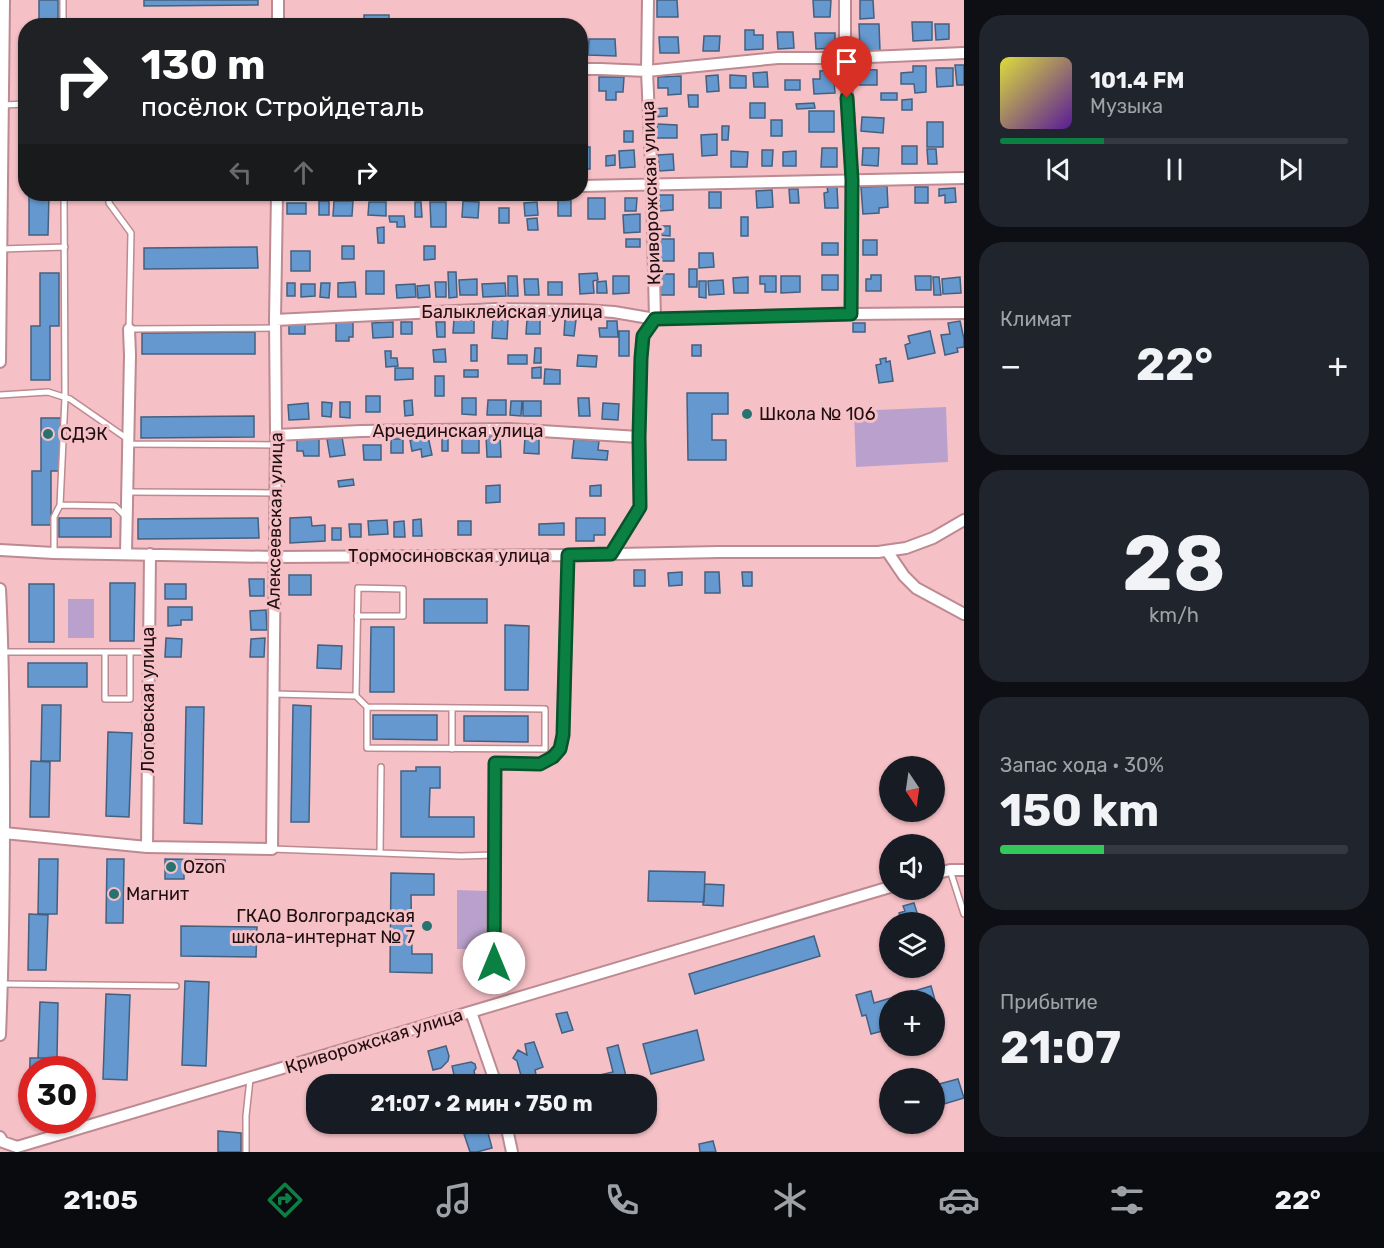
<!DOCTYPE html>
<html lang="ru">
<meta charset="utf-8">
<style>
body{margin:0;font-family:Rubik,sans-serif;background:#20242c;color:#f1f3f6;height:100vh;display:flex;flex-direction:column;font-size:22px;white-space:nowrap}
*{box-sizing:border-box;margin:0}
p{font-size:20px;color:#9ea1a6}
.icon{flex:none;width:33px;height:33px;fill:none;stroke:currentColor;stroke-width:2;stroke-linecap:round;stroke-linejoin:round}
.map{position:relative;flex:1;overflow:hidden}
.panel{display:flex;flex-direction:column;gap:15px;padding:15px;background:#0d0f14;width:420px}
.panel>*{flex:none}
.banner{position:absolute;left:18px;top:18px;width:570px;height:183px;border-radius:24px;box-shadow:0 2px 4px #0004;background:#202124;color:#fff;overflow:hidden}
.needle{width:39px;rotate:167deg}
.fabs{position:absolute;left:879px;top:756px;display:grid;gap:12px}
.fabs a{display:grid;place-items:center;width:66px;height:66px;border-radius:50%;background:#171b24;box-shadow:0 2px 4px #0004;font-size:30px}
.speed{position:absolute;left:18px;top:1056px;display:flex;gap:12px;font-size:30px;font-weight:700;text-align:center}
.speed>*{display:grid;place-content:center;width:78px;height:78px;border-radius:50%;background:#171b24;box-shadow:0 2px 4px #0004;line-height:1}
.speed .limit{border:9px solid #d22;background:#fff;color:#111}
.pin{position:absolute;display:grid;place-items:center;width:51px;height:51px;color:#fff;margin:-62px -26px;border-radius:50% 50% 50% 0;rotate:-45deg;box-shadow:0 0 6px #0007}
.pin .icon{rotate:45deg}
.me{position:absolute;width:66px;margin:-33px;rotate:0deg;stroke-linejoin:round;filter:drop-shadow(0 0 4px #0008)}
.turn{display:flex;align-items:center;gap:21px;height:126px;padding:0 24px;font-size:27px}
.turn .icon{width:78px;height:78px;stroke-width:2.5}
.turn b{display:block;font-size:42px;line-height:51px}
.lanes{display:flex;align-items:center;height:57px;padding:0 24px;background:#0003;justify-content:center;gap:30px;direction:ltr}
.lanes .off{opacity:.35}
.big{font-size:45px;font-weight:700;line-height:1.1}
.panel .widget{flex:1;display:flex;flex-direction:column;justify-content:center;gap:9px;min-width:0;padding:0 21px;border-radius:24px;background:#20242c}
.panel .dial{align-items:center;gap:0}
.dial b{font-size:78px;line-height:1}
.song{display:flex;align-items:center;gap:18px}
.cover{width:72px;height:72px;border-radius:9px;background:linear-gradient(135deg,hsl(60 70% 55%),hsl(270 70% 35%))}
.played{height:6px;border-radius:3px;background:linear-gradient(90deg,#0b8043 30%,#363941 30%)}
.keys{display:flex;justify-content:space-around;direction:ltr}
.heat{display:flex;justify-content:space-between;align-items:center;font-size:33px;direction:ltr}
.charge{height:9px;border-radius:4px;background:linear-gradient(90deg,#34c759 30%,#363941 0)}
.trip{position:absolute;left:306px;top:1074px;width:351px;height:60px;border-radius:24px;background:#171b24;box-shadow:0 2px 4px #0004;font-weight:700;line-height:60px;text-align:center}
.dock{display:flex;height:96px;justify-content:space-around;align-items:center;background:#090b0e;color:#9ea1a6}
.dock .icon{width:42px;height:42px}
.dock .selected{color:#0b8043}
.dock b{font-size:27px;color:#f1f3f6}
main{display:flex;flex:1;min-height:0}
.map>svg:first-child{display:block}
.green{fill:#baa1cd}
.building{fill:#6598ce;stroke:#43607f;stroke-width:1.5}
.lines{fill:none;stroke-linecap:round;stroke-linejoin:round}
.lane-casing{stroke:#bc8a90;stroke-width:8}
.street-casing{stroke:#bc8a90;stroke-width:14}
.lane{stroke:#fff;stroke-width:5}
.street{stroke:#fff;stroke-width:10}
.route-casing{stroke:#07532c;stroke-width:15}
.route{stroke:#0b8043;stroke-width:10}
.poi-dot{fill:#28726f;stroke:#f5c0c6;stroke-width:2}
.labels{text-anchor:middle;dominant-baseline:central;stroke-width:6;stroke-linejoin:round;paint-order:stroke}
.street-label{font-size:18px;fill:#200f11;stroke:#f5c0c6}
.poi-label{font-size:18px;fill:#200f11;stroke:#f5c0c6;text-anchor:start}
</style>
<main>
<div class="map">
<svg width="964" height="1152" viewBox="0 0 964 1152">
<rect width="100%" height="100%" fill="#f5c0c6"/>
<!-- green -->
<path class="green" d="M946 407 948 462 856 467 854 411Z
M68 599H94V638H68Z
M457 890 487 891 486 949H457Z"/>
<!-- building -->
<path class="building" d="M39 0H58V26H39Z
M144 0H258V5L144 6Z
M657 0H677L678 17H657Z
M813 0H831L830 17H814Z
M860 0H873L874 18 860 19Z
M364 15H389V26H364Z
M912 22H932V40L913 41Z
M859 24H879L880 51H860Z
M935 24H949V39L936 40Z
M745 30H754V35H763V49L745 50Z
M777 32H793L794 48 778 49Z
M815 33H835V48L816 49Z
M704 36H720L719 51H703Z
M659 37H678L679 53H660Z
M589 39H615L616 56 588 55Z
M955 65H964V85H957Z
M913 66H926V92L915 93 914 84H901V73L913 72Z
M936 68H953V86L937 87Z
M859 69 877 70V85H859Z
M833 70 835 93 814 94 813 79H820V71Z
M767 72 768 87H754L753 73Z
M718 75 719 91 707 92 706 76Z
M730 75 746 76V88H730Z
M681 76V94L668 95V88H658V77Z
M599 77H624L623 92H616V100H606V91H599Z
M785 80H800V90H785Z
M881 93H897V100H881Z
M688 95H698V107H689Z
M912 99V110H902V100Z
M750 103H765V118H750Z
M814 103 815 108 797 109 796 104Z
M667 108V116L654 117 653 109Z
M809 111H834V132H809Z
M862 117 884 118 883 133 861 131Z
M771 120H782V136H771Z
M927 122H943V147H927Z
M657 124 677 125V138H657Z
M722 126H729L728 140H722Z
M624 131H633V142H624Z
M717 134V155L702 156 701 135Z
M902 146H917V164H902Z
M580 147H590V169H580Z
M822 148H837V167H821Z
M863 148H879L878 166 862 165Z
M927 149H936L937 164H928Z
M634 150 635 167 620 168 619 151Z
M762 150H773L772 166H762Z
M731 151 748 152 747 167H731Z
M796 151V166H783V152Z
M673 154 674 170 659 171 658 155Z
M615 155V165L606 166V156Z
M887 186 888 207 879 208V213L863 214 861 187Z
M827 187H837L838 208H825L824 193 828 192Z
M915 187H928V203H915Z
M955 188 956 202 945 203V195L939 196V189Z
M789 189H798L799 203H790Z
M772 190 773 207 757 208 756 191Z
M709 192H721V208H709Z
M29 194H49L48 235H29Z
M659 195H673V210L660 211Z
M588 198H605V219H588Z
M625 198H637L636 211H625Z
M558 200H571V216H558Z
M319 201H329V215H319Z
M334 201H353L352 216H333Z
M463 201 479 202 478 218 462 217Z
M369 202H386V216L368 215Z
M415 202H421L422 217H415Z
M430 202H446V227H431Z
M537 202 538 215 525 216 524 203Z
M287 203H306V214H287Z
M499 208H509V223H499Z
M640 214V232L624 233 623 215Z
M389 216H404L405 227H397V222H390Z
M741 217H748V236H741Z
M537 218 538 230H528L527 219Z
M658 226H670V236L658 235Z
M384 227V243H378L377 228Z
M626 239H640V247H626Z
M656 239H674V261H656Z
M863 240H877V255H863Z
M822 243H838V255H822Z
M342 246H354V259H342Z
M424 246H435V259L424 260Z
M257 247 258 268 144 269V248Z
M291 251H310V271H291Z
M699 253H713L714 267 699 268Z
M689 269H697V287H689Z
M366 271H384V294H366Z
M448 272H456L457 297 449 298Z
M40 273H59V326H50V380H31V326H40Z
M597 273 598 280 593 281 594 293 580 294 579 274Z
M659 274H674V295H659Z
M822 275H838V290H822Z
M871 275H881V291H866V279H871Z
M508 276H517L518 296H508Z
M613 276H629V293L613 294Z
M760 276H776V292H765V284H760Z
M781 276H800V292L781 293Z
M915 276H931V290H916Z
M748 277V293H734L733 278Z
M933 277H939L941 295H934Z
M960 277 961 293 943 294 942 279Z
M477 279V295H460L459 280Z
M524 279H538L539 295H525Z
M723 280 724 294 709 295 708 281Z
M606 281 607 293H597V282Z
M699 281H706V298L699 297Z
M355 282 356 297H338V283Z
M435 282H446V297H436Z
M548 282H562V295H548Z
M287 283H295V296H287Z
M321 283H330L329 298 320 297Z
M505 283 506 296 483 297 482 284Z
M301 284H315V296L301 297Z
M415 284 416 297 397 298 396 285Z
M429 285 430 297 418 298 417 286Z
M353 319V337H349V341H336V320Z
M454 319 474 320V333H453Z
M493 319 508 320 507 339 492 338Z
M527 319H540V334H526Z
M565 319 576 320 574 336 564 335Z
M607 321H617L618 337H600L599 328H607Z
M960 321 964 339V347L957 348 958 352 945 355 941 335 950 334 948 323Z
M289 322H305V334H289Z
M393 322V337L373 338 372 323Z
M401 322H412V334H401Z
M436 322H445V337H437Z
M853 323H865V332H853Z
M619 331H629V356H619Z
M930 331 935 353 908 359 905 345 910 343 908 336Z
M255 332V354H142V333Z
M471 345H477V361H471Z
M692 345H701V356H692Z
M535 348H541V363H534Z
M445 349 446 362H434L433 350Z
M385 351H391V358H397L398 366 386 367Z
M508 355H527V364H508Z
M578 355 597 356 596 367 577 366Z
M886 358V362L890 361 893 381 879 383 876 365 881 364 880 359Z
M541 367V378H532V368Z
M395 368H413V379L395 380Z
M545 369 560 370V384H544Z
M464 370H478V377H464Z
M435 376H444V396H435Z
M687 393H728V414H712V440H726V460H688Z
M366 396H380V412H366Z
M462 398H476V415L462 414Z
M578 398H589L590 416H579Z
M412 400 413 415 405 416 404 401Z
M488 400H506V415H487Z
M511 401H522L521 416 510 415Z
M523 401H541V416H523Z
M322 402 332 403 331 417 322 416Z
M340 402H350V418L340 417Z
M308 403 309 419 289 420 288 405Z
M603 403 619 404 618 420 602 419Z
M254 416V437L141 438V417Z
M41 418H61L60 471H51V525H32V471H41Z
M500 435 501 457H487L486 436Z
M428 436 432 455 422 457 421 449 412 451 410 440Z
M442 436H448V451H442Z
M342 437 345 455 330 457 327 439Z
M462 437H479V453H462Z
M525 437H539V454L524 453Z
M297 439H319V456H304L303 451H297Z
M391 439H403V453H391Z
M574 439 599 441 598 450 608 451 607 460 572 458Z
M363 445H381V460H364Z
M353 479 354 485 339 487 338 481Z
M500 485V502L486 503V486Z
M601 485V496H590V486Z
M311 517 312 526 325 525V541L290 543V518Z
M59 518H111V537H59Z
M258 518 259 538 138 539V519Z
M576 518H605V535H594V541H576Z
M421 519 422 536H413V520Z
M387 520 388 534 369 535 368 521Z
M404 521 405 537H394V522Z
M458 521H471V535H458Z
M564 523V535H539V524Z
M349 524H361V537H350Z
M332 528H341V540H332Z
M634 570H645V586H634Z
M682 572V585L669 586 668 573Z
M705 572H719L720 593H705Z
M742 572H752V586H743Z
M289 575H311V595H289Z
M249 579H264V596H250Z
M110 583H135L134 641H110Z
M29 584H54V642H29Z
M165 584H186V599H165Z
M424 599H487V623H424Z
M168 607H192V620H181V625L168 626Z
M266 610 267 630H251L250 611Z
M505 625 529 626 528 690H505Z
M371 627H394V692H370Z
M166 638 182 639 181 657H165Z
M265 638 264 657H250L251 639Z
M318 645 342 646 341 669 317 668Z
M28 663H87V687H28Z
M42 705H61L60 761H41Z
M293 705 311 706 309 822H291Z
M186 707H204L202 824 184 823Z
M373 715H437V740L373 739Z
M464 716H528V742L464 741Z
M108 732 132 733 129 817 106 816Z
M31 761 50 762 49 817H30Z
M416 767H440V788H430L429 817H474V837H401V771H416Z
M39 859H58L57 914H38Z
M107 859H124L123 923H106Z
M165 859 225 860V870L184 869V879H165Z
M649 871 705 872 704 902 648 901Z
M391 873 434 874V895H411L412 954H432V973L390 972Z
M705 884 724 885 723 906 703 905Z
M914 903 920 922H902L899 913 905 911 903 906Z
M29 914 48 915 46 970H28Z
M181 926 257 927 256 957 181 956Z
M814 936 820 956 695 994 689 974Z
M185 981 209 982 206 1066 182 1065Z
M931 986 939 1014 934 1016V1000H890V1029L871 1034 866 1015 862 1016 856 995 871 991 874 1003Z
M106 994 130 995 127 1080 103 1079Z
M40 1002 58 1003 57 1058H38Z
M567 1012 573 1030 562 1033 556 1014Z
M697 1030 704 1060 651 1074 643 1044Z
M534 1042 543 1067 535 1070 537 1079 523 1083 517 1061 513 1058 518 1050 527 1055 525 1044Z
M618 1045 628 1084H597L595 1076 613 1072 607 1048Z
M446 1046 449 1056 448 1061 441 1068 433 1070 428 1051Z
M30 1058H49L48 1070H32V1114H29Z
M471 1062 475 1064 476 1068 474 1071 476 1080 473 1081 474 1084H456L452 1066Z
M958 1079 964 1098 934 1107V1081L937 1080 939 1084Z
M537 1124H558L559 1128 539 1133Z
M487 1129 492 1148 477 1152H470L464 1134Z
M218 1131 241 1133V1152H218Z
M713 1141 716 1152H700L699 1144Z"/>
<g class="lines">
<!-- lane casing -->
<g class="lane-casing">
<path id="lane" d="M63 0V26
M3 105 26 104
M109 194V203L131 233 129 329 276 328
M1 249 65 247
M0 395 48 392 70 399 129 440
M129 444 276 445
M129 492 275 493
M60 505 115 506 126 517
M54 553V517L60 505 65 398 64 194
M3 652H149
M105 652V699H130V652
M274 694 356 696 367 707
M356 696 358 588 403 589V616H357
M367 707 545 709V749L367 748Z
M452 749V708
M272 849 461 856 494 855
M380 853 381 767
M950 870 964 914
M2 984 176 986
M246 1152V1116L250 1079"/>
</g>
<!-- street casing -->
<g class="street-casing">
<path id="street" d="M278 0V26
M845 0V58L852 180 851 314
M580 69H600L647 71 778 58H845L964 53
M580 186 964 178
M275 320 496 309 584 310 614 312 655 319 851 314 964 313
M0 362 4 0
M276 435 361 431 508 429 639 437
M0 550 54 553 275 557 568 555 719 552H878L906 548 933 538 964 520
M887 551 904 576 916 588 964 614
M126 553 130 355 129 329
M611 554 640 507 639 437 641 358 643 336 655 319 652 186 647 71 648 0
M0 589C4 665 4 740 4 816 4 889 3 962 0 1035
M4 833 147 847 272 849 276 435 275 320 277 194
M147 847 150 554
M934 874 950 870H964
M494 962 495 763 540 764 553 757 560 749 563 735 568 555
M471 1012 496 1084
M506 1124 512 1152
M0 1137 3 1142 17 1147 890 887"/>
</g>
<!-- lane -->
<use href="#lane" class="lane"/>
<!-- street -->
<use href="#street" class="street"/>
</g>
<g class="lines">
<!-- route casing -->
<g class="route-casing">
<path id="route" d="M494 963 495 763 540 764 553 757 560 749 563 735 568 555 611 554 640 507 639 437 641 358 643 336 655 319 851 314 852 180 847 98"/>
</g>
<!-- route -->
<use href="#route" class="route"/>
</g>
<!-- markers -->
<g class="poi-dot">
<circle cx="747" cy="414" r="6"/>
<circle cx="48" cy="434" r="6"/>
<circle cx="171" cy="867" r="6"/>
<circle cx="114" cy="894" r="6"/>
<circle cx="427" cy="926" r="6"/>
</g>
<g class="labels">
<!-- street labels -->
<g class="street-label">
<text transform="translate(651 193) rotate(-92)">Криворожская улица</text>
<text x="512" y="312">Балыклейская улица</text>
<text x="458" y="431">Арчединская улица</text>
<text transform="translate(275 521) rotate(-89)">Алексеевская улица</text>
<text x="449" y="556">Тормосиновская улица</text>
<text transform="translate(148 700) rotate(-90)">Логовская улица</text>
<text transform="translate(374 1041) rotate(-17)">Криворожская улица</text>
</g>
<!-- poi labels -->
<g class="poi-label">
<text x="759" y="414">Школа № 106</text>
<text x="60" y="434">СДЭК</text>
<text x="183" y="867">Ozon</text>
<text x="126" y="894">Магнит</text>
<text x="415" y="916" text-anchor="end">ГКАО Волгоградская<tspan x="415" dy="21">школа-интернат № 7</tspan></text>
</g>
</g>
</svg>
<div class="fabs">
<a><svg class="needle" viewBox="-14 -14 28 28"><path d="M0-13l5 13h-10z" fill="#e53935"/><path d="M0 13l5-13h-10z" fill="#9ea1a6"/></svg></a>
<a><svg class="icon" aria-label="sound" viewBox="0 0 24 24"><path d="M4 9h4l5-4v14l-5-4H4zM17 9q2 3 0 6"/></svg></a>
<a><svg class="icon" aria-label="layers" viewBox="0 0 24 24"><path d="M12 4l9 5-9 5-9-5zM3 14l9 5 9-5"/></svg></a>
<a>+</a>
<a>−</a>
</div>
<div class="speed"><div class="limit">30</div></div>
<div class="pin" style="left:847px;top:98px;background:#d93025"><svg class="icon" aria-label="arrive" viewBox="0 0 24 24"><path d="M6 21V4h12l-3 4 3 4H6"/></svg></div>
<svg class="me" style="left:494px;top:963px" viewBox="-20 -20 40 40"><circle r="19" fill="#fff"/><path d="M0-13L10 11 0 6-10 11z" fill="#0b8043"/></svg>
<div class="trip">21:07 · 2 мин · 750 m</div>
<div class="banner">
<div class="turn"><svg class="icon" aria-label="right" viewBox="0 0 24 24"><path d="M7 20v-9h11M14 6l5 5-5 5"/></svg><div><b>130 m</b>посёлок Стройдеталь</div></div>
<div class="lanes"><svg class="icon off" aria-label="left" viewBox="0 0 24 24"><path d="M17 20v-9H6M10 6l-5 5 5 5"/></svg><svg class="icon off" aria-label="ahead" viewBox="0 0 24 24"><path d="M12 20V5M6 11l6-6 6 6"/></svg><svg class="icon" aria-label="right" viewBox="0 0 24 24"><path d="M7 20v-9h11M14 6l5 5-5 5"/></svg></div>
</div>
</div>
<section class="panel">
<div class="widget">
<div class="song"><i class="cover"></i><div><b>101.4 FM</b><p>Музыка</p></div></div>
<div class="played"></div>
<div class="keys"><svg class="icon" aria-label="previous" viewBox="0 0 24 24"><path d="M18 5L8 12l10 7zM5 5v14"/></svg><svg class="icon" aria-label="pause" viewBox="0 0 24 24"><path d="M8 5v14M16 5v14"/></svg><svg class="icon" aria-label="next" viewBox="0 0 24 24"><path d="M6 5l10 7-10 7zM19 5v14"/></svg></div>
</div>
<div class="widget"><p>Климат</p>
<div class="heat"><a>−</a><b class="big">22°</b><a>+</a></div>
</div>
<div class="widget dial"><b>28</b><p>km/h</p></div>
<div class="widget"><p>Запас хода · 30%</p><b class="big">150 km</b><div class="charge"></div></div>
<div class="widget"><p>Прибытие</p><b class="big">21:07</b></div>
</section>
</main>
<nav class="dock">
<b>21:05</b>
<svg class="icon selected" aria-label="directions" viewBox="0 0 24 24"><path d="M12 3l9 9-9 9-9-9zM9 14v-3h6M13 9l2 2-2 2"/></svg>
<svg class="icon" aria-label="music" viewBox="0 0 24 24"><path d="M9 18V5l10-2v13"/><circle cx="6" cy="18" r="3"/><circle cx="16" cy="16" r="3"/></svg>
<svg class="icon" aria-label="phone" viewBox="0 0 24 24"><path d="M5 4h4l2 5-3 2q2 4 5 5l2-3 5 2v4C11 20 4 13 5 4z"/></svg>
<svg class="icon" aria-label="climate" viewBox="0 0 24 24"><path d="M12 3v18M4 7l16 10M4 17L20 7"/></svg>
<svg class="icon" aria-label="car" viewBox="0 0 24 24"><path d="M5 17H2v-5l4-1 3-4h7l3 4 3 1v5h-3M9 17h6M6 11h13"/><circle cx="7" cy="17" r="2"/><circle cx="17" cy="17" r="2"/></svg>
<svg class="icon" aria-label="filters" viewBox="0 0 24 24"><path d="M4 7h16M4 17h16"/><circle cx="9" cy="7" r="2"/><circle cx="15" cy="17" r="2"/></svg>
<b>22°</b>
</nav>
